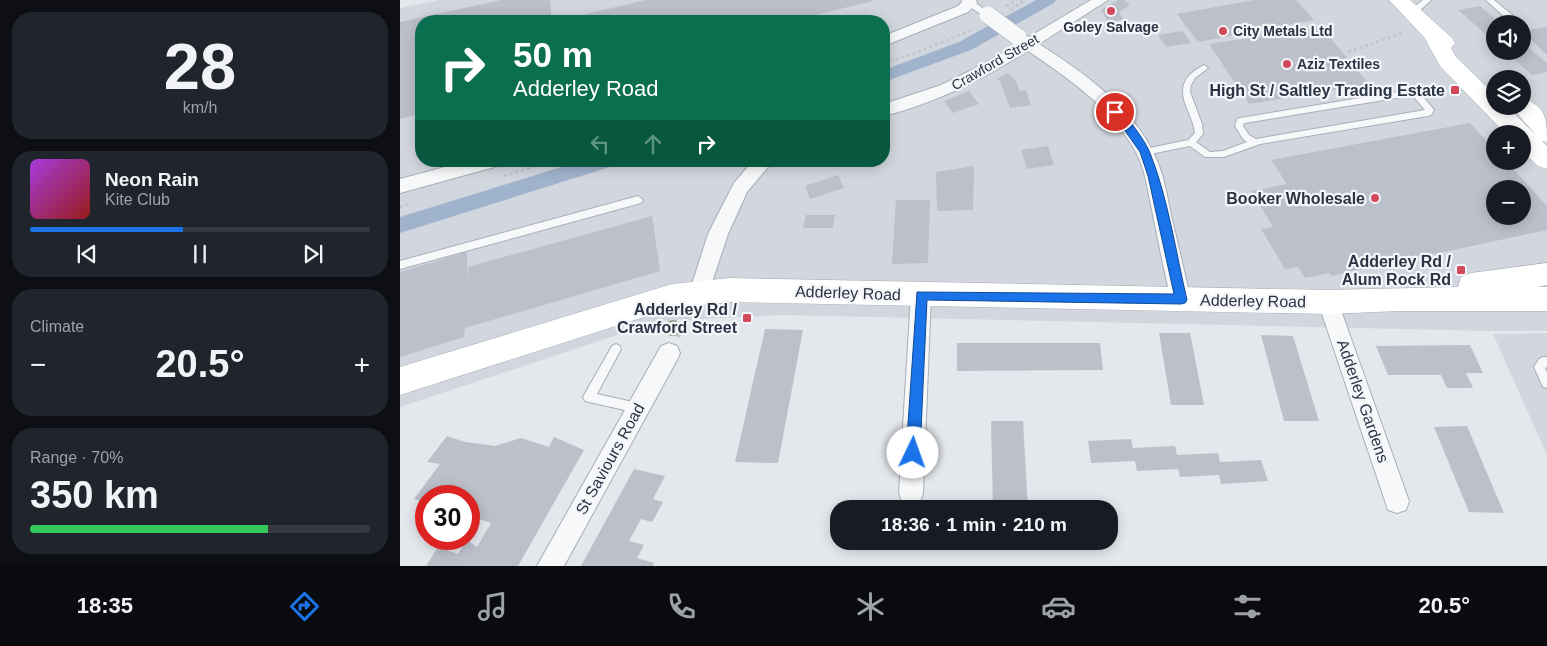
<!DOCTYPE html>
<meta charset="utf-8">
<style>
body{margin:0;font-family:Arial,sans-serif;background:#20242c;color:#f1f3f6;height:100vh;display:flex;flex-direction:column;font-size:19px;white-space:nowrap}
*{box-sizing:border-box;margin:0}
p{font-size:16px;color:#9ea1a6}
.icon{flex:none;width:28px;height:28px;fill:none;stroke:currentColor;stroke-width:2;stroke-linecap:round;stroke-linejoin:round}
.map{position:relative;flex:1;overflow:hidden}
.panel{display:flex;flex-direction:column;gap:12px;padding:12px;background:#0d0f14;width:400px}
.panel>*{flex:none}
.top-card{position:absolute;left:15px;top:15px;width:475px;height:152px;border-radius:20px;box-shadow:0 2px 12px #0003;background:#0b6e4f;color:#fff;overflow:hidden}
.buttons{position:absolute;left:1086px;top:15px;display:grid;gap:10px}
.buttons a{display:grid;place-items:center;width:45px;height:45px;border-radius:50%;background:#171b24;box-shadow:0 2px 12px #0003;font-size:25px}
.speed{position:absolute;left:15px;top:485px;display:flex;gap:10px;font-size:25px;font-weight:700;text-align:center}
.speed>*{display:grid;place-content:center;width:65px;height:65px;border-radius:50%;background:#171b24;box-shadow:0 2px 12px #0003;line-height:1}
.speed .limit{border:8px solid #d22;background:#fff;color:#111}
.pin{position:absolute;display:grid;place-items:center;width:42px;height:42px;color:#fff;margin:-21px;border:2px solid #fff;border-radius:50%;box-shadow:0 1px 5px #0007}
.me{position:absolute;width:55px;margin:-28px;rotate:3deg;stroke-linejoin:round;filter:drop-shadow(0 0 4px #0008)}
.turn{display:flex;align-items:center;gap:18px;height:105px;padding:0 15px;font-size:22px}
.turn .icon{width:65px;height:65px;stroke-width:2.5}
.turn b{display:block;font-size:35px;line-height:42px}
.lanes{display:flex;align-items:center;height:48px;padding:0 15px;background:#0003;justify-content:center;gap:25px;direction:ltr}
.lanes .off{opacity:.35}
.big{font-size:38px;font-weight:700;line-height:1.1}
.panel .tile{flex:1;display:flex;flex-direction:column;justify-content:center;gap:8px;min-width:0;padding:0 18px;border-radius:20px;background:#20242c}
.panel .dial{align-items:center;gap:0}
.dial b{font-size:65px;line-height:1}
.song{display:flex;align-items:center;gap:15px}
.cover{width:60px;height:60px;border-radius:8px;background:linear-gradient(135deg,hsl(280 70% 55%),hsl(0 70% 35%))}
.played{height:5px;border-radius:2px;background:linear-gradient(90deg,#1a73e8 45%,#363941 45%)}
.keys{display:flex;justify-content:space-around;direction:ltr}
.heat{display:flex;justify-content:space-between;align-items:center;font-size:28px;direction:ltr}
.charge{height:8px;border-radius:4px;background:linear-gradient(90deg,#34c759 70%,#363941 0)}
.trip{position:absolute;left:430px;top:500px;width:288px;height:50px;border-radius:20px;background:#171b24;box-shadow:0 2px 12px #0003;font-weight:700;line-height:50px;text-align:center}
.menu{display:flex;height:80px;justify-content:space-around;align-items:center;background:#090b0e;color:#9ea1a6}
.menu .icon{width:35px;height:35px}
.menu .active{color:#1a73e8}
.menu b{font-size:22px;color:#f1f3f6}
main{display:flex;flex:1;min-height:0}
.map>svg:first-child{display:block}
.built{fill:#d2d6de;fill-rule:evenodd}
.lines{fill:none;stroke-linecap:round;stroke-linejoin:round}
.canal{fill:#9fb4cc;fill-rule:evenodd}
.building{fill:#bbc0ca;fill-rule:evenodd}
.lane-casing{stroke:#a9aeb7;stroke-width:2}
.street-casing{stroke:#a9aeb7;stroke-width:2}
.secondary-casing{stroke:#a9aeb7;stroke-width:1}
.path-far1{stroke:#c2c5cb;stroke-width:2.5;stroke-dasharray:3 3;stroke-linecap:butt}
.path{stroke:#c2c5cb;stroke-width:4;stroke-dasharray:4.5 4.5;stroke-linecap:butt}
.lane{fill:#f7f8fa;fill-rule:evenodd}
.street{fill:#f7f8fa;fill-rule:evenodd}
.secondary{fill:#fff;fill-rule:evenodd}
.street-bridge-casing{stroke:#a9aeb7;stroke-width:18;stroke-linecap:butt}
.street-bridge{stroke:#f7f8fa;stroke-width:17}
.tree{fill:#899d89}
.route{fill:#1a73e8;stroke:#114b97}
.poi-dot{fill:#d1495b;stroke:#f4f6f9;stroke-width:2}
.labels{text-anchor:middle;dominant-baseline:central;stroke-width:4.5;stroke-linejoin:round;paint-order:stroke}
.far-poi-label{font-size:14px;font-weight:bold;fill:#2b3445;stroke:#f4f6f9;text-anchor:start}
.far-street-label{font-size:14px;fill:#2b3445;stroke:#f4f6f9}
.poi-label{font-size:16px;font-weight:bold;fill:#2b3445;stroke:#f4f6f9;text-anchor:end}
.street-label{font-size:16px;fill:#2b3445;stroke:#f4f6f9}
</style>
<main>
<section class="panel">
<div class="tile dial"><b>28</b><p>km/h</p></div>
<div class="tile">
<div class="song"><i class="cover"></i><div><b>Neon Rain</b><p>Kite Club</p></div></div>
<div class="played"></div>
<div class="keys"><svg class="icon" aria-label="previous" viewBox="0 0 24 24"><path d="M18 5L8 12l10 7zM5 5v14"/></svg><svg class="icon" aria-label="pause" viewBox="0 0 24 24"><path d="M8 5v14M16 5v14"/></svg><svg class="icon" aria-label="next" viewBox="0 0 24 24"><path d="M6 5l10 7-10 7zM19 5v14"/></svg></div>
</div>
<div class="tile"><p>Climate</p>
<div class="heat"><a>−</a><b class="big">20.5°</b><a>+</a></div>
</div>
<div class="tile"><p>Range · 70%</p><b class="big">350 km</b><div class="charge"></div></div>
</section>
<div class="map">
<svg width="1147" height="566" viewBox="0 0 1147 566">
<rect width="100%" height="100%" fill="#e4e7ec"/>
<!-- built -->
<path class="built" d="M39 0H1147V331H1091L383 315 259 321 0 407V8ZM21 21H484V161H21ZM1095 24H1122V51H1095ZM1095 79H1122V106H1095ZM1095 134H1122V161H1095ZM1095 189H1122V216H1095Z
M1147 333V455L1093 334Z"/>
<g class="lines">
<!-- canal -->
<path class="canal" d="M636 0H656L654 3 571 50 484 82V70L559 42Z
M181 161H216L213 166 0 233V217Z"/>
</g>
<!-- building -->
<path class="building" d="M101 0H150L152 21H21V113L0 119V22Z
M246 0H473V1L390 21H157Z
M718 0H726L725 1 730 5 719 12 724 20 708 22 701 10Z
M854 0H896L914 20 798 42 777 14Z
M1080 6 1101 24H1095V42L1058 10Z
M921 27 969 84 849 104 809 44Z
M1147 27V55L1122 31Z
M783 31 791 43 766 47 758 35Z
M1122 42 1147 63V72L1132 75 1105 51H1122Z
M608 73 614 78 620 91 626 90 631 105 610 108 600 81 596 79Z
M569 91 579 104 553 113 544 101Z
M1070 123 1095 150V161H1106L1147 206V230L931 276 929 273 905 278 898 267 885 269 861 229 873 227 851 191 887 184 871 160ZM1095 189H1122V216H1095Z
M648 146 654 165 627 169 621 150Z
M574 166 573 210 537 211 536 172Z
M438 175 444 188 410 199 405 186Z
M496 200H530L528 263 492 264Z
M406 215H435L433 228H403Z
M252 216 260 271 65 328 64 337 0 357V272L67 252V286L68 267Z
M365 329 403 330 378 463 335 462Z
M759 333H790L804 405H771Z
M861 335 893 336 919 421H884Z
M557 343H700L703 370 557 371Z
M1070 345 1083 373H1066L1073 388H1047L1041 375H988L976 346Z
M591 421H623L628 509H593Z
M1067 426 1104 513 1069 512 1034 427Z
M47 436 65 442 95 446 121 438 149 447 154 437 184 450 118 566H26L38 547 58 554 67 540 77 547 91 523 69 516V496H26V503L14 499 40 464 27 462Z
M731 439 733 448 775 446 777 455 818 453 820 462 861 460 868 481 821 484 819 475 780 477 778 469 737 471 735 461 691 463 688 441Z
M234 469 265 476 253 499 263 502 252 522 241 519 229 541 244 545 237 558 254 563 253 566H181Z"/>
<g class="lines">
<!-- lane casing -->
<g class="lane-casing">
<path id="lane" d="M1023 0H1031L1015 15H1009V11Z
M1086 0H1094L1116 18V22H1110Z
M567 1H573L592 15 591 17H585L567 5Z
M804 65 808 68 795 78 791 85 790 92 802 124 803 134 796 142 810 152 823 151 847 142 843 139 835 126 837 119 840 118 1008 90 1020 93 1034 110 1031 115 1028 116 860 144 824 157H805L790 146 745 155 742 154 741 152 742 150 745 149 788 140 795 133C793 113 774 95 788 77 792 72 798 68 804 65ZM1008 96 1014 97 1025 110 856 139 849 135 843 126 844 123Z
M238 196 243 200 241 203 0 269V261Z
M216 344 220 346 221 349 197 394 242 404 244 408 242 412 238 413 189 402 185 401 183 397 212 346Z
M1143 357H1147V367L1145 368 1147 372V388L1143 387 1134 367 1139 359Z"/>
</g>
<!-- street casing -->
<g class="street-casing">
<path id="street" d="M562 0H576L577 3 568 12 484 46V36L558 6 562 2Z
M691 0H708L639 44C684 73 732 106 755 156 764 175 767 195 771 215 778 243 784 272 791 300L788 306 781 309 774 306 771 300C764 270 758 240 752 210 748 191 745 169 736 152 712 108 668 78 628 51 582 79 536 103 484 116V104L541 85 574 69 618 44 610 37 613 34 618 32 629 37Z
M67 161H101L98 166 0 193V179Z
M353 161H373L347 192 328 234 306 300 299 303 292 300 289 294 308 234 334 183Z
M521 286 528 289 531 295 523 493 520 502 511 505 502 502 499 493 511 295 514 289Z
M928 293 935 296 938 302 1009 501 1006 510 997 513 988 510 985 501 918 302 921 296Z
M269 343 277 346 280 353 277 360 164 566H137L261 346Z"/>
</g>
<!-- secondary casing -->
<g class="secondary-casing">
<path id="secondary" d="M989 0H1010L1052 38 1055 43 1051 48 1056 57 1095 95V106H1106L1135 134 1111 106H1122V98C1147 106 1147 120 1147 142L1142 141 1147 146V169L1138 166 1122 151V134H1106L1040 66 1024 37Z
M1147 263V285L1137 287H1147V311H998L928 314 330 302 272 308 0 395V367L272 284 330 278 928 290 1058 287 1061 277 1071 273Z"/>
</g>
<!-- path-far1 -->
<path class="path-far1" d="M606 6 617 0
M611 10 624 0
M948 52 1005 32
M484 63 513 54 574 29
M104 176 153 161
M0 207 9 204"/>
<!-- path -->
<path class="path" d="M278 337 287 318"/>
<!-- lane -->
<use href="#lane" class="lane"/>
<!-- street -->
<use href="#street" class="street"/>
<!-- secondary -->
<use href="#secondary" class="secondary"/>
<!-- street-bridge casing -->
<g class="street-bridge-casing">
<path id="street-bridge" d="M588 15 618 37"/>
</g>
<!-- street-bridge -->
<use href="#street-bridge" class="street-bridge"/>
</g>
<!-- trees -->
<circle class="tree" cx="273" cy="328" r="8"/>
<!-- route -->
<path class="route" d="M715 109C726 113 746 142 750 153 768 198 776 253 787 300L785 303 781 304 527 300 520 453 518 458 513 460 508 458 506 453 517 292 774 294 748 176 740 152 723 128 710 112Z"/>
<!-- markers -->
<g class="poi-dot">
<circle cx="711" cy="11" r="5"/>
<circle cx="823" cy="31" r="5"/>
<circle cx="887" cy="64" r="5"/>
<rect x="1050" y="85" width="10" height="10" rx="2.5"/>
<circle cx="975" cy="198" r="5"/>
<rect x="1056" y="265" width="10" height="10" rx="2.5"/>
<rect x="342" y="313" width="10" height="10" rx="2.5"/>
</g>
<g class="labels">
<!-- far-poi labels -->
<g class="far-poi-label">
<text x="711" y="27" text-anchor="middle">Goley Salvage</text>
<text x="833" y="31">City Metals Ltd</text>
<text x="897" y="64">Aziz Textiles</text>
</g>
<!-- far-street labels -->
<g class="far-street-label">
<text transform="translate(595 62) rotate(-30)">Crawford Street</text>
</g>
<!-- poi labels -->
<g class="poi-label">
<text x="1045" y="90">High St / Saltley Trading Estate</text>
<text x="965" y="198">Booker Wholesale</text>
<text x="1051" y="261">Adderley Rd /<tspan x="1051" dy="18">Alum Rock Rd</tspan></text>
<text x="337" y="309">Adderley Rd /<tspan x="337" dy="18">Crawford Street</tspan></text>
</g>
<!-- street labels -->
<g class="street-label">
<text transform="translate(448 293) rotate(2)">Adderley Road</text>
<text transform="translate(853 301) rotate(1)">Adderley Road</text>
<text transform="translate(963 401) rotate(71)">Adderley Gardens</text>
<text transform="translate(210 459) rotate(-61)">St Saviours Road</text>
</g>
</g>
</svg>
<div class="buttons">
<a><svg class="icon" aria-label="sound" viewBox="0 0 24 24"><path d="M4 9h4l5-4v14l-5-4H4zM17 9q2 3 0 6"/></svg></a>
<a><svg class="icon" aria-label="layers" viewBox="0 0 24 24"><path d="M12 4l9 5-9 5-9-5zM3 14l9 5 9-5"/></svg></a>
<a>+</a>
<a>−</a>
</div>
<div class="speed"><div class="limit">30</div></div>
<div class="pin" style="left:715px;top:112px;background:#d93025"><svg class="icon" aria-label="arrive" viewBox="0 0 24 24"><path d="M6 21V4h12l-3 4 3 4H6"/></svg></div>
<svg class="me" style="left:513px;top:453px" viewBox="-20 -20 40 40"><circle r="19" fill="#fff"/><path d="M0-13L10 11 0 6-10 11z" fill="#1a73e8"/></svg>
<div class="trip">18:36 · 1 min · 210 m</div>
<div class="top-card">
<div class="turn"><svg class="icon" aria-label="right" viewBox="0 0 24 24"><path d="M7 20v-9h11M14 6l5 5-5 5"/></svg><div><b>50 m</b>Adderley Road</div></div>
<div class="lanes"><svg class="icon off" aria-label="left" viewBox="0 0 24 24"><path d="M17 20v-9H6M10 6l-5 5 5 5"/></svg><svg class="icon off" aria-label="ahead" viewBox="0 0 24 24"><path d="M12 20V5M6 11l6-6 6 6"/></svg><svg class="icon" aria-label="right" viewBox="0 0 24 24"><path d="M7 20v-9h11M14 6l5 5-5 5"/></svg></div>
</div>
</div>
</main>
<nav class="menu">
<b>18:35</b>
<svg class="icon active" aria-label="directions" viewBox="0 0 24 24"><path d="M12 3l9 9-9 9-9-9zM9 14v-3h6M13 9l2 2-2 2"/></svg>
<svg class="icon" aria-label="music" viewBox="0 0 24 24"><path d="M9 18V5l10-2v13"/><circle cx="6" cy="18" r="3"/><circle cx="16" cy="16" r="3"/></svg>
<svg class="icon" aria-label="phone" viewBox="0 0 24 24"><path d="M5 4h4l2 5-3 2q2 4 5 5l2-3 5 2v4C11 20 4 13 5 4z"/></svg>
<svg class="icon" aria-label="climate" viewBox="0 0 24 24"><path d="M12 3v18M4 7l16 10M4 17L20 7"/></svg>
<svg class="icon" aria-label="car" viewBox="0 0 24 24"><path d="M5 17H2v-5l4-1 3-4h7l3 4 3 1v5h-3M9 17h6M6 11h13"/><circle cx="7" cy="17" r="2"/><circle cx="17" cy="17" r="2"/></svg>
<svg class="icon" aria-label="filters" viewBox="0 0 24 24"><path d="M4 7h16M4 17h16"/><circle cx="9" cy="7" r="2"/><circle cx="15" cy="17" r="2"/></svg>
<b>20.5°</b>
</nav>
